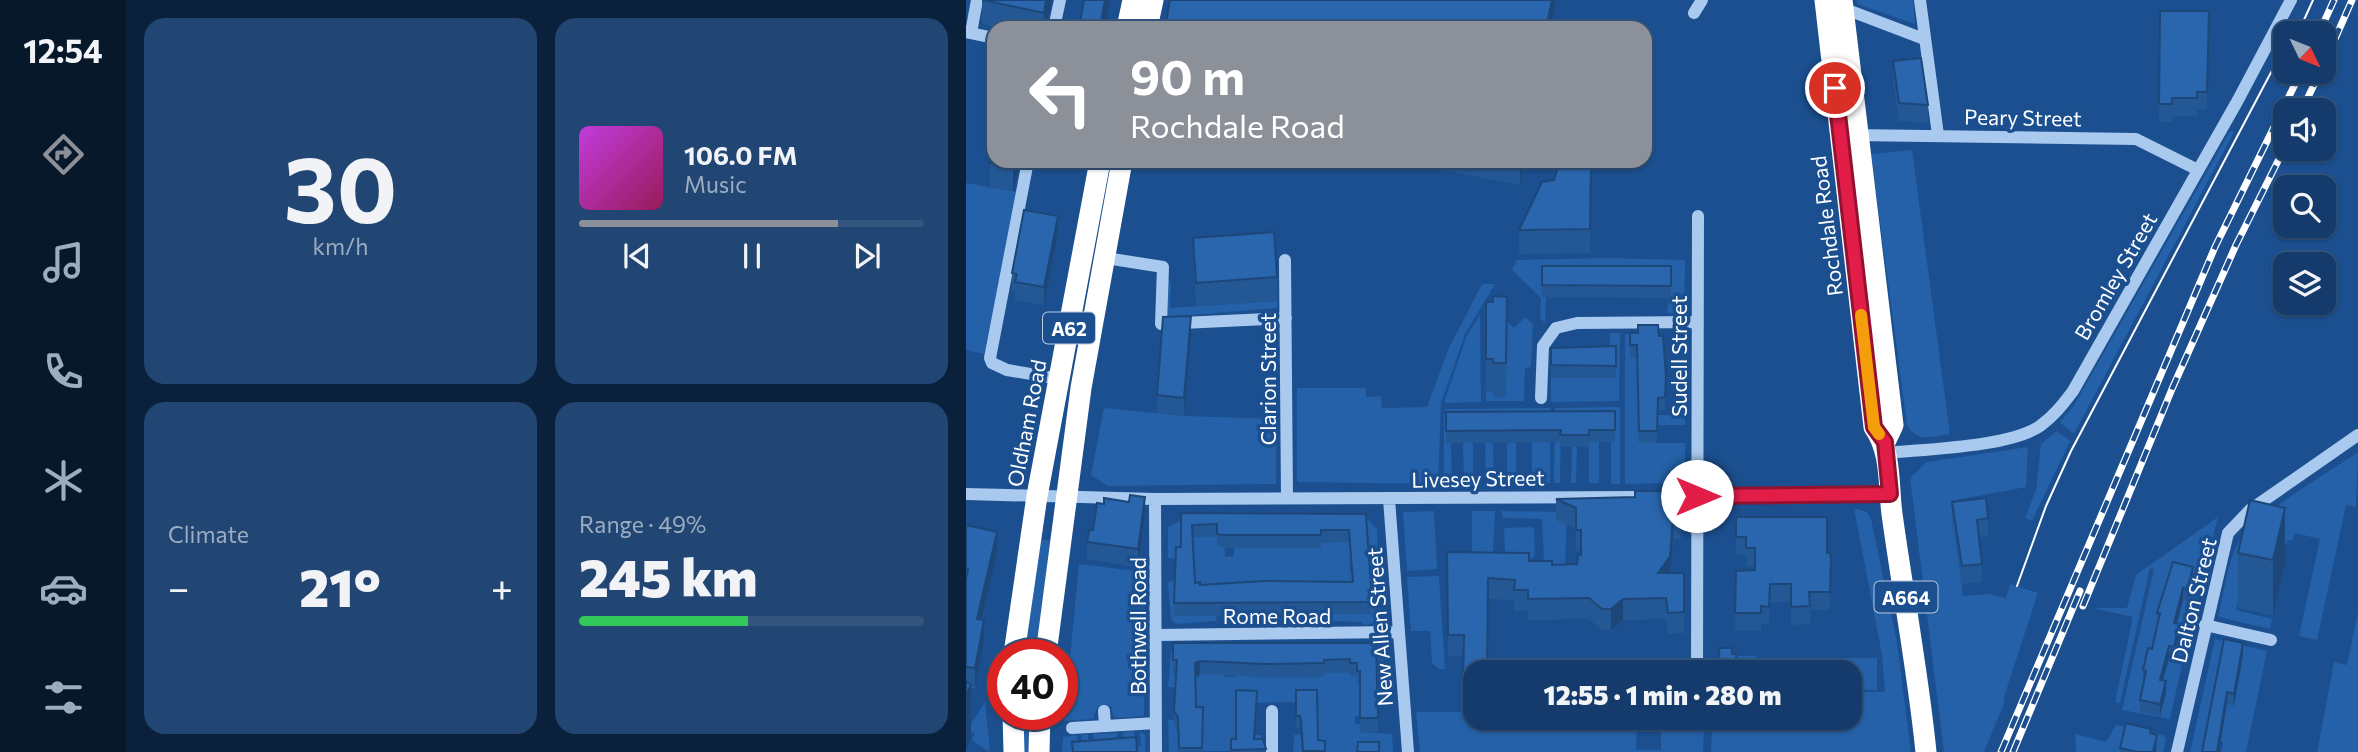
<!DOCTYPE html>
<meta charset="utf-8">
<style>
body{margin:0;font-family:Commissioner,sans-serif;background:#214673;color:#f1f3f6;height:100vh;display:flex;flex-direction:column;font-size:26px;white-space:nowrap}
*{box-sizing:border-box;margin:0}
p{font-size:23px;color:#9dadc1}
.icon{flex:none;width:38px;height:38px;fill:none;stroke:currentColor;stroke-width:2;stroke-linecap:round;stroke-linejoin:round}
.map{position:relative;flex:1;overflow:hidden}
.panel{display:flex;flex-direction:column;gap:18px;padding:18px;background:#0b203b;width:840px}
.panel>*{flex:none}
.hud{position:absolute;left:21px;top:21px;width:665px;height:147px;border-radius:21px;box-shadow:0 2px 5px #0004,0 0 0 2px #33557e;background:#8c9099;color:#fff;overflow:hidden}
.needle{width:46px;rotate:133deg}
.tools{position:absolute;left:1307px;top:21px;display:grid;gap:14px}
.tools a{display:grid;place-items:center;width:63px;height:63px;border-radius:14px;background:#143b6b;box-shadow:0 2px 5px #0004,0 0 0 2px #33557e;font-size:35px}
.speed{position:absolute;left:21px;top:639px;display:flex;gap:14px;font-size:35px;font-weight:700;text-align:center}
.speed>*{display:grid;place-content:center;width:91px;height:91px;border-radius:50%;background:#143b6b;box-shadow:0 2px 5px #0004,0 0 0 2px #33557e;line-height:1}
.speed .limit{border:10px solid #d22;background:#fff;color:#111}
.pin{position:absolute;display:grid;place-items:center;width:60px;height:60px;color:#fff;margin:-30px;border:4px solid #fff;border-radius:50%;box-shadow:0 2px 7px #0007}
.me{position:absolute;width:77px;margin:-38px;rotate:90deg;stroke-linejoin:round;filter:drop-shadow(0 0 5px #0008)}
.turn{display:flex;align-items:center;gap:24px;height:147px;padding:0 28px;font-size:32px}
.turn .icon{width:91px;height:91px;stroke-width:2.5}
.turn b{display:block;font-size:49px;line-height:60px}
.big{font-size:52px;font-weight:800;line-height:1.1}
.panel .widget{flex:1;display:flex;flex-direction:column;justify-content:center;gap:10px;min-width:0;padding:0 24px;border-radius:21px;background:#214673}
.panel .dial{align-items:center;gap:0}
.dial b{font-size:91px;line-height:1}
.song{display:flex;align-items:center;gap:21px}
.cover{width:84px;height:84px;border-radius:10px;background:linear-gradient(135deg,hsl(290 70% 55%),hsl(330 70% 35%))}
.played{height:7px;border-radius:4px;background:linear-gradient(90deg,#8c9099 75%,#33557e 75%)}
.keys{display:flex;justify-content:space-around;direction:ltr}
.heat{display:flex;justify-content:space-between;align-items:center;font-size:38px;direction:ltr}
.charge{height:10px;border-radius:5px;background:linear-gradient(90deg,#34c759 49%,#33557e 0)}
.panel .tiles{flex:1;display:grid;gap:18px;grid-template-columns:repeat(2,1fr)}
.trip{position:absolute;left:497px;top:660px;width:399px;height:70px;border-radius:21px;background:#143b6b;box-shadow:0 2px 5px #0004,0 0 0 2px #33557e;font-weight:800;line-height:70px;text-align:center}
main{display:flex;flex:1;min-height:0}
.dock{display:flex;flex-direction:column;width:126px;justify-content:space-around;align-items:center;background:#08182b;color:#9dadc1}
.dock .icon{width:49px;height:49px}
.dock .selected{color:#8c9099}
.dock b{font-size:32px;color:#f1f3f6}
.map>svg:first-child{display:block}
.green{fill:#2461a8;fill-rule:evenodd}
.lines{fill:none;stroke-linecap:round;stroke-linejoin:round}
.minor{stroke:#a9c9ee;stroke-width:12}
.highway{stroke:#fff;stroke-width:21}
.tram{stroke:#fff;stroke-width:2}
.rail-casing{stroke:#fff;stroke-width:7}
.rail{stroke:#1b4f8f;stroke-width:4.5;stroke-dasharray:13;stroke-linecap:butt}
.wall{fill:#245895;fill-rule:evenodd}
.shaded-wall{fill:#1d4779}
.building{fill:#2a66ad;stroke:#1d4779;stroke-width:2;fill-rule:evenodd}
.route-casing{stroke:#92132f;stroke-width:18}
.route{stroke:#e11d48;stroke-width:12}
.slow{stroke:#f59e0b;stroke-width:12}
.labels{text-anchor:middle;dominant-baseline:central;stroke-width:7;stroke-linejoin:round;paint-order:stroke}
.shield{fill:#1b4f8f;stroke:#bbcadd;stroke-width:2}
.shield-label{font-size:19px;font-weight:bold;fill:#fff}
.street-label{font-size:21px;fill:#fff;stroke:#1b4f8f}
</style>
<main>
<nav class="dock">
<b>12:54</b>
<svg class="icon selected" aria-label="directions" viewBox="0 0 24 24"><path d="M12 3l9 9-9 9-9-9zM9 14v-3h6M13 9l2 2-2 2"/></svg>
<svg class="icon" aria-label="music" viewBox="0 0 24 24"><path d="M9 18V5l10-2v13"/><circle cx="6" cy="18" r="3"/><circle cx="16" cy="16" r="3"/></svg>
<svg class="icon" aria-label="phone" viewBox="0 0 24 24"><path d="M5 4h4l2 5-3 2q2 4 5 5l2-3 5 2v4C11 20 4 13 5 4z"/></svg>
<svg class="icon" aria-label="climate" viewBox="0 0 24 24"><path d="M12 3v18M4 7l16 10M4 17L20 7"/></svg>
<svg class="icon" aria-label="car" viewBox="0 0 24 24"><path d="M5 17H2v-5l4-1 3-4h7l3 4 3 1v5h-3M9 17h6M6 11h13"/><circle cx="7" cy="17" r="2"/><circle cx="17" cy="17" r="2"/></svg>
<svg class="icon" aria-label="filters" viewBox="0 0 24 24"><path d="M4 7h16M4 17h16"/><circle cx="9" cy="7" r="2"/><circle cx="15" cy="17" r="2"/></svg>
</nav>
<section class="panel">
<div class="tiles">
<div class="widget dial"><b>30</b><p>km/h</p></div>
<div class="widget">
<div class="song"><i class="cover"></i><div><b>106.0 FM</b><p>Music</p></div></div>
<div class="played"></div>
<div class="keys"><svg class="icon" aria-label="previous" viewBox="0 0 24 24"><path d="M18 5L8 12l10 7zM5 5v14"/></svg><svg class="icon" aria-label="pause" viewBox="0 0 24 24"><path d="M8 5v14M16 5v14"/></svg><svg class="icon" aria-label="next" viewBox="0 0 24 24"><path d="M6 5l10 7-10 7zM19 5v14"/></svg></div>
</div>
<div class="widget"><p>Climate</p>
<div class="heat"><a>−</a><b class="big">21°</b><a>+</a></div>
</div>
<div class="widget"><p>Range · 49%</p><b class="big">245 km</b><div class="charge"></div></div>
</div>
</section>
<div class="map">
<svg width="1392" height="752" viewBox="0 0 1392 752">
<rect width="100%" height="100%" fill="#1b4f8f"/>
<!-- green -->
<path class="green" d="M891 0H947L949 24 891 4Z
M1264 131 1268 132 1108 434 1094 422 1107 407Z
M946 150 984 434C965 437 951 443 941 425L905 154Z
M0 183 52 192 18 354 0 350Z
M642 258 719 260 718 312 701 313 705 279 580 297 579 323 574 318 575 298 546 270 551 260Z
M200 275 205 283 204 308 311 301V308L199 317Z
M516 284H529L499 334 475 403 472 484 331 482V388H400V397L415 396 416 408 461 407 483 348Z
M524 306 548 328 559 317 567 324 565 367 559 368 558 401H520V392H527V397L540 396V330H519V314Z
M514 315 515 402 478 403 501 335Z
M644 333H654L653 401 585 402V378H649L644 361Z
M659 334H692L672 357 673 443H719V473L709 483 659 484Z
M654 407V484H645V442L595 424 594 483H588L589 408Z
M138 408 218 416 310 419V484L142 486 125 475Z
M584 408V483H566V442L480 443H485L486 485H478V415L481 409Z
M692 415H719V425H692Z
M1091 431 1104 441 1066 521 1059 518 1070 490 1075 444Z
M606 442H611L610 483H605Z
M623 442H633V483H623Z
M497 443H507V484H498Z
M519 443H527L528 484H520Z
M541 443H550V484H541Z
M1062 447 1060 487 985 501 997 596 1022 594 1040 598 1044 584 1072 593 1037 700 1039 701 1018 752H978L944 478 961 462Z
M1392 452 1390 507 1380 505 1351 640 1333 636 1354 539 1329 533 1326 541 1322 540 1320 544 1305 541 1282 550 1270 610 1306 619 1304 629 1252 617C1258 594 1261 564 1272 543 1286 516 1364 472 1392 452Z
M888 508 901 512 905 519 931 642 945 752H745L746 718H884V692H919L916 655Z
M468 511 471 569 441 571 437 512Z
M506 511H529L527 554 506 556Z
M535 511 601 512 599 568H582L578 563 576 519 537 518Z
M257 516 259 557 268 556V548H355V529L400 526 401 519 411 529 414 621 399 625 395 622 366 621V614L251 615 250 621 210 624 205 619 202 582 228 579V561L202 558V527L221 517ZM384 553H401L402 558 406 559 402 572H384Z
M1252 517 1235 581 1207 574 1224 590 1232 593 1204 719 1156 710 1188 569 1184 568 1154 703 1149 702 1167 617 1127 608H1161L1170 575ZM1201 664 1195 687 1177 683Z
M566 527 568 529 569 555 566 559 539 554 538 528Z
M74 539 87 541 71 654H58Z
M113 564 178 572V716L151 718 147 716 146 707 131 708 127 719 98 721Z
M473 576 479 669H473L466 663 464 631H445L441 577Z
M1392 612V752H1351L1368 662 1381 665Z
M1249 639 1301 651 1280 752H1255L1257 742 1243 739 1239 752H1224Z
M413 645 416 649 424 699H415L412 689H395L394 716H389V724H394V732L426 734 427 752H413L412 747H403V752H347V745H337V752H327L328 735 351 732V702L270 703 271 733 295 735V752H288L286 743 277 744V751H223V744H214L211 752H203L202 720H208L211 730H236L237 720H229V689L202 687 205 652 210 646H223L228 651 264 650V657H253V674H258L259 677H269V674L291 677V674H303V677H313L314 673 325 674V677H336V673L358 677V673H363L366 649H399L402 646ZM381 656 410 657 406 685H391V672L389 676H384V671H380ZM207 657H237V672H234L233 677H229L227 673 226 685H211Z
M753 656H790V672H770Z
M848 658H911V690H884V672H848Z
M19 702 24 752 5 740 9 734 2 729Z
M450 712H509V718H631L671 722 670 750H695V725H738L737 752H454Z
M55 714H65L64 752H57Z
M1150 725 1197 735 1200 739 1197 752H1190V747L1156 752H1110L1109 734 1140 742Z
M168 731 169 747 175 746 174 731 179 735V752H96L97 737 111 735 112 749H116L115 735 122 734 123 748H128L127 734 151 733 152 746 158 745 157 732Z"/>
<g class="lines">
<!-- minor -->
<path class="minor" d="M954 0 972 135
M874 7 958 39
M728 13 736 0
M88 28 94 0
M0 32 28 38
M5 33 11 0
M887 135 1170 139 1232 170
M62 161 24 358 26 363 41 370 94 379
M140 258 197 267 195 324 320 318
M319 260 321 498
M575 398 577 346 590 328 611 323 731 322
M921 453C961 449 1043 447 1074 426 1088 416 1097 404 1107 391L1272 100 1325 0
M0 494 189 499 678 497
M700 497 924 494
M189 499 190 752
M423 499 442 752
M1239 625 1305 640
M191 635 431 632
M731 672 732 216
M138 711 139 726
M731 719V718
M106 728 190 723
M306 752V711
M1211 752 1262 533 1284 510 1392 435"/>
<!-- highway -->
<path class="highway" d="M859 0 908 427C926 453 922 484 926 514 937 594 952 672 960 752
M876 0 927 425 919 442
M161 28 167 0
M181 28 187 0
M48 654 71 496 134 161
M80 654 115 388 156 161
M47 714 48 752
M73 752 74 714"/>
<!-- tram -->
<path class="tram" d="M1332 33 1347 0
M1051 586 1080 506 1105 451 1320 44"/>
<!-- rail casing -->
<g class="rail-casing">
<path id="rail" d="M1353 33 1368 0
M1358 64 1386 0
M1336 110 1354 72
M1117 606 1206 389 1270 245 1320 145
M1035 752 1249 247 1335 72
M1047 752 1114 591"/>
</g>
<!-- rail -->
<use href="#rail" class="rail"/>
</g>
<!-- wall -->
<path class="wall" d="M16 0H86L80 28H33L16 24Z
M1194 11H1243L1241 110H1231V116H1206V122H1193Z
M927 61 962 105V123L933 121 927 79Z
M28 161H55L47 191 24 187V163Z
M429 161H558L554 185Z
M625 161 624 253 553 254V230L588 180Z
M92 234 78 305 49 300V291H46V273Z
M227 238 311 277V301L230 306 227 261Z
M576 266H705V298L576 297Z
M541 297 540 397H527V392H520V302H527Z
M225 334 218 416 191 413V395Z
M693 336 700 376 699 410H692L691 443H673L671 357 664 358V345Z
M650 346V378H585V348Z
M649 411V442H623V447H594V442L480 443V412Z
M715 491V539H707L704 573H718V633L702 634 700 619 657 620 645 630H636L623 619 562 620V611H548V600L522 599 509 672V705H497V656H482L481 552 563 561 586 565 611 564 615 555V551H610V529L590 520V499L669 497Z
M1284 500 1319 564 1307 616 1272 608V553Z
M163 502 179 515 172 567 121 559V542L138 504Z
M986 502 1022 518V536L1013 537 1016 564V582L996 584 986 520Z
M215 513 400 514 406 614 208 616V603L215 547ZM227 537H251V546L258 548H355V543L383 542 386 582 234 585 229 583Z
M770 517 861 553 865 559 864 610H844V624L825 625V602H804L803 624H795V631H769L770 571 789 570V566H780V555H770Z
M0 525 31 553 16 620 18 641 9 689H5V740L0 749Z
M1227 579 1221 601 1217 600 1211 624 1213 636 1208 659 1203 658 1197 681 1200 693 1194 716 1174 712V700L1178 683H1177V670L1186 649 1192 625 1191 613Z
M207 643H410L412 732H394V685H391V676H384V673H358V677H299L234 674 230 677V707H237L236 752H213L212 731 208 725 210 674H207Z
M1277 655 1268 706 1261 704 1236 752Z
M330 690 352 740 359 741V752H336L335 733 334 728H330Z
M291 703 289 739 300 749V752H265V739H270Z
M1191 747 1190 752H1154V748Z"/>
<!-- shaded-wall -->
<path class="shaded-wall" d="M80 0H86L80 28H78V13Z
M139 0H144L139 28H129Z
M586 0H590L585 28H580Z
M49 161H55L47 191V167Z
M554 161H558L554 185Z
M92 216V234L78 305V287Z
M225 316V334L218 416V398Z
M179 497V515L172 567V549Z
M1319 508V564L1307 616V560Z
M707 518V539L704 576 692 573Z
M31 532V553L11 640V619Z
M1227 567V579L1221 601V589Z
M1217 588V600L1208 635V623Z
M657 599V620L645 630V609Z
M18 620V641L9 689V668Z
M1213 624V636L1208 659V647Z
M1277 643V655L1268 706V694Z
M1203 646V658L1194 692V680Z
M234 661V674L229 677V663Z
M1200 681V693L1194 716V704Z
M5 685V740L0 749V694Z
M1261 692V704L1253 752H1251Z
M1191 735 1190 752H1187Z"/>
<!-- building -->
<path class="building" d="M17 0H80L78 13Z
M118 0H139L135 22 129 28H113Z
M204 0H586L580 28H199Z
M1194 11H1243L1241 92H1231V98H1206V104H1193Z
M955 58 962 105 933 103 927 61Z
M28 143V161H49L47 167 24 163Z
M594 161H625L624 229 553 230 576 182 588 180Z
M58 210 92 216 78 287 49 282 51 274 46 273Z
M308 232 311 277 230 283 227 238Z
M576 266H705V286L576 285Z
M527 296 541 297 540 363H527V359H520V302H527Z
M225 316 218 398 191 395 197 317Z
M672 325H692L693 336H697L700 376 699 397 692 398 691 431H673L671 345H664V333H672Z
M650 346V366L585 365V348Z
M649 411V430H623V435H594L595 430 480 431V412Z
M669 491H715V518H707L704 556 692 573H718V612L702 613 700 598 657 599 645 609H636L623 598 562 599V590H548L549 580 522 578 521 672H509V684H497L498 635H482L481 552 563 553V561H586V565L611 564 612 555H615V530H610V508L590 499 669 497Z
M164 495 179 497 172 549 121 542 123 530H127L131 503 138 504V498L163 502Z
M1020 498 1022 518 1011 520 1016 564 996 566 986 502Z
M1284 500 1319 508 1307 560 1272 553Z
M215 513 400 514 406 602 208 603 210 547H215ZM251 524V534L258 535H355V530H383L387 582 298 581 234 585V582L229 583 226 525Z
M770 517H861V553H864L865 559 864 592H843L844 606 825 607V584H804L803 607 795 606V613H769L770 571 789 570V548H780V537H770Z
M0 525 31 532 11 619 18 620 9 668 0 667V579L2 569 0 568Z
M1207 562 1227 567 1221 589 1217 588 1208 623 1213 624 1208 647 1203 646 1194 680 1200 681 1194 704 1174 700 1180 671 1177 670 1182 648 1186 649 1194 613H1191Z
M1258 639 1277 643 1268 694 1261 692 1251 752H1236Z
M207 643H410L412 718H394V671H391V663H384V659L358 660V663L299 664 234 661 229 663 230 707H237L236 748H213L212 717 208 711 211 660H207Z
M753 648H766V654H770L771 672H754Z
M0 681 5 685 0 694Z
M270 690 291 691 288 739H297L300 749 265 750V739H270Z
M330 690H351L352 740 359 741V751H337L335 721 334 716H330Z
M1160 723 1185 729 1184 733 1191 735 1187 752H1171L1154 748Z
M170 737 171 752H107L106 742Z
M392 742H413V752H391Z"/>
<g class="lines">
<!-- route casing -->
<g class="route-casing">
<path id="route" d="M731 496 924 494 919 442 908 427 869 88"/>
</g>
<!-- route -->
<use href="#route" class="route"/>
<!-- slow -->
<path class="slow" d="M895 315 908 427 913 434"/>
</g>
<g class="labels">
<!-- shield labels -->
<g class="shield">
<rect x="77" y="312.5" width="52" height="31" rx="5"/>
<rect x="908.5" y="581.5" width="63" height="31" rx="5"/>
</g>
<g class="shield-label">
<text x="103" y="328">A62</text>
<text x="940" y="597">A664</text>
</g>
<!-- street labels -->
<g class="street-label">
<text transform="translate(1057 117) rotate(1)">Peary Street</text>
<text transform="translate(860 226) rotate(-97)">Rochdale Road</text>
<text transform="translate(1149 276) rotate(-60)">Bromley Street</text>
<text transform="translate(712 356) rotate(-90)">Sudell Street</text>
<text transform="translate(301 379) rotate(-90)">Clarion Street</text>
<text transform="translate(60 423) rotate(-79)">Oldham Road</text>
<text transform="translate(512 478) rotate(-1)">Livesey Street</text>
<text transform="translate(1227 600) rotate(-76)">Dalton Street</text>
<text x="311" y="615">Rome Road</text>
<text transform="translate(171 626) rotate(-90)">Bothwell Road</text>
<text transform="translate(413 627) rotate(-94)">New Allen Street</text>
</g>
</g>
</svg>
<div class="tools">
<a><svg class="needle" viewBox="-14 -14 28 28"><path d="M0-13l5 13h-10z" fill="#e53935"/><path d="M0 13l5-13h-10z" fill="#9dadc1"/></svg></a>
<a><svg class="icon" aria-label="sound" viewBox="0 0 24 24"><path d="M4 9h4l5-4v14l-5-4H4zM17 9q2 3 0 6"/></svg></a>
<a><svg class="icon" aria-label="search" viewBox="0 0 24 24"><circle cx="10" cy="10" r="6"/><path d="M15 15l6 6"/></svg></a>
<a><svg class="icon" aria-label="layers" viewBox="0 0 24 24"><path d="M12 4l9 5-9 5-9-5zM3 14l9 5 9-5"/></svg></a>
</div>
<div class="speed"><div class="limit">40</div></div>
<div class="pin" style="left:869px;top:88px;background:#d93025"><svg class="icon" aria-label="arrive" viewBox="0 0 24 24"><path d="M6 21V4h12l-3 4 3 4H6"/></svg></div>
<svg class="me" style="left:731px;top:496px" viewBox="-20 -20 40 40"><circle r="19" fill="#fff"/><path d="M0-13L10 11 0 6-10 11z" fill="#e11d48"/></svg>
<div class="trip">12:55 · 1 min · 280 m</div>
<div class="hud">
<div class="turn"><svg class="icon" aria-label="left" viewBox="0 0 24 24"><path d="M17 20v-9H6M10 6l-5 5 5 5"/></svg><div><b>90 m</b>Rochdale Road</div></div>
</div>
</div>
</main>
